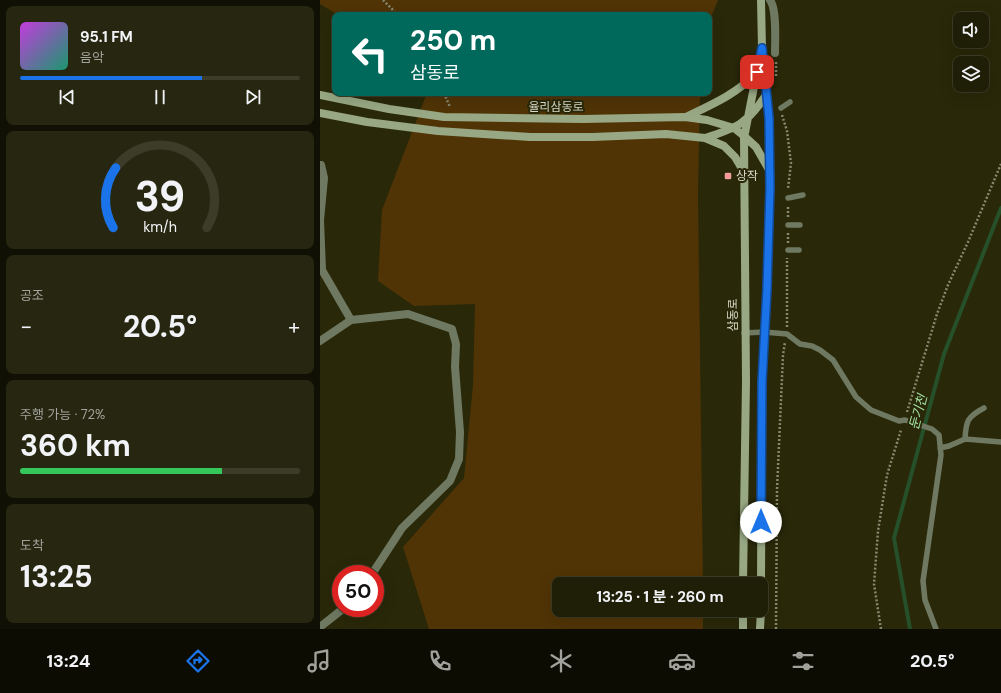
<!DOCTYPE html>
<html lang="ko">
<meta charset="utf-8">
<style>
body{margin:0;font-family:"DM Sans","Noto Sans KR",sans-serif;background:#272711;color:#f1f3f6;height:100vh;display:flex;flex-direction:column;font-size:15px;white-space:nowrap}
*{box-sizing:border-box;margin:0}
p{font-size:13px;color:#a1a29b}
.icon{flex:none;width:22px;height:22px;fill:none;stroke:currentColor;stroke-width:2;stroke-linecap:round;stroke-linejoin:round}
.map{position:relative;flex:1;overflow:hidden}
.panel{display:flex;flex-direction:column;gap:6px;padding:6px;background:#111004;width:320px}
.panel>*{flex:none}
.hud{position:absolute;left:12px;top:12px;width:380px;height:84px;border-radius:8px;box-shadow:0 4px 16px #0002,0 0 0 1px #3c3c28;background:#00695c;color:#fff;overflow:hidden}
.tools{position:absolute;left:633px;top:12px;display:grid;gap:8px}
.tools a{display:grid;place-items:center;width:36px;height:36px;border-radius:8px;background:#1f1e07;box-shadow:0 4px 16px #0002,0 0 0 1px #3c3c28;font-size:20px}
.speed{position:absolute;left:12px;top:565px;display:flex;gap:8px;font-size:20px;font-weight:700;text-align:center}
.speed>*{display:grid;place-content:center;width:52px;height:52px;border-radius:50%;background:#1f1e07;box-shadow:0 4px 16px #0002,0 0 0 1px #3c3c28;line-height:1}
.speed .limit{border:6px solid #d22;background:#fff;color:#111}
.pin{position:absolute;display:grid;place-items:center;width:34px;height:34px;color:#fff;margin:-17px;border-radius:8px;box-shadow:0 2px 6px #0006}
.me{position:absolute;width:44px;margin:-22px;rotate:0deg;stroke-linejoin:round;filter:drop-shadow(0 0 3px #0008)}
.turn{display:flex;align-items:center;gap:14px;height:84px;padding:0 12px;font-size:18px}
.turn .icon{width:52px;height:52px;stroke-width:2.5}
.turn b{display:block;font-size:28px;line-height:34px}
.big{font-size:30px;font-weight:700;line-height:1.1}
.panel .card{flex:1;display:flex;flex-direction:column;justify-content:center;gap:6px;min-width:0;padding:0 14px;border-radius:8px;background:#272711}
.panel .dial{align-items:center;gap:0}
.dial svg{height:104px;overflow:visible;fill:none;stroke:#3c3c28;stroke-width:7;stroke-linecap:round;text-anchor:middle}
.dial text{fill:#f1f3f6;stroke:none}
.song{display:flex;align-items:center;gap:12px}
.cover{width:48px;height:48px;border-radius:6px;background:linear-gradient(135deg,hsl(290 70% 55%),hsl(160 70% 35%))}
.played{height:4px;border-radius:2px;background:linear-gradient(90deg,#1a73e8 65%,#3c3c28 65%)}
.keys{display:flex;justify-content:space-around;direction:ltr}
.heat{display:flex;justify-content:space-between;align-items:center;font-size:22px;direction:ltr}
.charge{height:6px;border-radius:3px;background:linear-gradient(90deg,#34c759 72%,#3c3c28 0)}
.trip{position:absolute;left:232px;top:577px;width:216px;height:40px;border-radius:8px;background:#1f1e07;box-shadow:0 4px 16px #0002,0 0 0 1px #3c3c28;font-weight:700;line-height:40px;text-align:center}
.tabs{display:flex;height:64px;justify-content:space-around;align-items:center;background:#0c0c03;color:#a1a29b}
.tabs .icon{width:28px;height:28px}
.tabs .selected{color:#1a73e8}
.tabs b{font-size:18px;color:#f1f3f6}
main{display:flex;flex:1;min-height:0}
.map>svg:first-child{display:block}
.green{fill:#503406}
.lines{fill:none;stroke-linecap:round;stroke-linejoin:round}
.stream{stroke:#265029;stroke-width:4}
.path{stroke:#888870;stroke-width:2.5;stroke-dasharray:2 2;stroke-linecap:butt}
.lane{stroke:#6f7962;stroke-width:5.5}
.street{stroke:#6f7962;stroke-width:8}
.secondary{stroke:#98a884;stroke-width:8}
.route-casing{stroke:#114b97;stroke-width:10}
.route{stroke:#1a73e8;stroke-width:7}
.poi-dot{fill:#f59b9d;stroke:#292809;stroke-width:1.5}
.labels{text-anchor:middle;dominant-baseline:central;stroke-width:4;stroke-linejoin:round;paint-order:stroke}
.street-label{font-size:12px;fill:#dadbc9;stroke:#292809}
.poi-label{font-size:12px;fill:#dadbc9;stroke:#292809;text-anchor:start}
.water-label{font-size:13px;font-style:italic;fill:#a5e6a6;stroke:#292809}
</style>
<main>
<section class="panel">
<div class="card">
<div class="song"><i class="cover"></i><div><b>95.1 FM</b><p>음악</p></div></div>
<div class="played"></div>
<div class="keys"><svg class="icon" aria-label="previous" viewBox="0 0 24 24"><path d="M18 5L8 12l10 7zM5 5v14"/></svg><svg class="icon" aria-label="pause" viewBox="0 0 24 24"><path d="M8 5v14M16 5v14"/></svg><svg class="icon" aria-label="next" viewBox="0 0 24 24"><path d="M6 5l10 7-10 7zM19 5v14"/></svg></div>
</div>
<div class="card dial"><svg viewBox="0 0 100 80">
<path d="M14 69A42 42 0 1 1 86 69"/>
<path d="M14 69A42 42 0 0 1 16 23" stroke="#1a73e8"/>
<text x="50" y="56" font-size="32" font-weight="700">39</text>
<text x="50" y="72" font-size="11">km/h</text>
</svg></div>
<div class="card"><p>공조</p>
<div class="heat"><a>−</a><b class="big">20.5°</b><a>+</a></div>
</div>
<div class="card"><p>주행 가능 · 72%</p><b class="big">360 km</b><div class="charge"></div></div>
<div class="card"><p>도착</p><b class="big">13:25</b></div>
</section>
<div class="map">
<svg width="681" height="629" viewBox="0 0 681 629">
<rect width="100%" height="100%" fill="#292809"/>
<!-- green -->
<path class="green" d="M0 0H398L389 22V15H18L0 4Z
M107 93H380L378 195 383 584H239V610H383V629H109L83 547 144 478 153 385 155 304 94 306 58 281 62 210Z"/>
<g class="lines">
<!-- stream -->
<path class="stream" d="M590 629 574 538 624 354 681 208"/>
<!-- path -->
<path class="path" d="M63 0 78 15
M456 62V77
M124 93 130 107
M462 115 467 131 471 163 468 189
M468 217V206
M468 243V232
M467 327V258
M587 412 617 314 628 285 648 242 681 164
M456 629 457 490 463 355 465 342
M561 629 554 584 558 531 567 475 581 430"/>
<!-- lane -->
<path class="lane" d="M461 108 470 102
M468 198 483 195
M468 225H480
M468 250H479
M424 333 444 332 467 334 480 344 492 346 500 350 513 360 536 397 551 410 579 421 585 420 612 429 619 435 621 455 603 581 605 600 616 629
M645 439C646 421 647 417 664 408
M620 448 629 446 645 439 681 442"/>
<!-- street -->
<path class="street" d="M450 0C457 9 455 41 455 53
M1 165 4 178 0 220 2 270 31 320
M0 341 31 320 88 314 132 329 136 344 135 367 140 432 139 459 130 481 82 528 52 574
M0 627 24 608"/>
<!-- secondary -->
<path class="secondary" d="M0 95 69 109 124 117 263 119 365 117 387 120 414 128 424 136 436 147 448 168
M0 113 47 122 118 131 210 137H273L346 134 385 138 404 146 415 157 424 172
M366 117C391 105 417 94 436 73
M385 138C417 128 428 123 446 95
M423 584 426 381 424 138 440 56
M441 584 442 382 447 289 450 187 449 119 442 48 441 0
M423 610V629
M440 629 441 610"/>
</g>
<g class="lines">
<!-- route casing -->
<g class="route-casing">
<path id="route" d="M437 72 442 48 449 118 450 187 447 289 442 382 441 522"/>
</g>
<!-- route -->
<use href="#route" class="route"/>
</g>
<!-- markers -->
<rect class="poi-dot" x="404" y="172" width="8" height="8" rx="2"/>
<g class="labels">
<!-- street labels -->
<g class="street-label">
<text x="236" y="107">율리삼동로</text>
<text transform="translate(413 315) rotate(-90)">삼동로</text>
</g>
<!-- poi labels -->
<g class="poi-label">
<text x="416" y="176">상작</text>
</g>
<!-- water labels -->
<g class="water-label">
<text transform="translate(598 412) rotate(-75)">둔기천</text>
</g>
</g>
</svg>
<div class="tools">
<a><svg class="icon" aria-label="sound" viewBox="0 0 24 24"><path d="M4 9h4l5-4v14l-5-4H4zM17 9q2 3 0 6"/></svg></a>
<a><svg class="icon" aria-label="layers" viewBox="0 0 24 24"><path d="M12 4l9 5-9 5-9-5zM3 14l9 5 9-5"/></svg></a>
</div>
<div class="speed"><div class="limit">50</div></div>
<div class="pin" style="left:437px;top:72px;background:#d93025"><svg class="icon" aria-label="arrive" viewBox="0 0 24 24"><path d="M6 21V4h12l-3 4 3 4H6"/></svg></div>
<svg class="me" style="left:441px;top:522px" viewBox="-20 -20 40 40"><circle r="19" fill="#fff"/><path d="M0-13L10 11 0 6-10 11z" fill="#1a73e8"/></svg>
<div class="trip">13:25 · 1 분 · 260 m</div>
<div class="hud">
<div class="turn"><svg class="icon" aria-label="left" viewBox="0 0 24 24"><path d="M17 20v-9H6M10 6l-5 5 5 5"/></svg><div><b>250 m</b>삼동로</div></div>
</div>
</div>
</main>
<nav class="tabs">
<b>13:24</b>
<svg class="icon selected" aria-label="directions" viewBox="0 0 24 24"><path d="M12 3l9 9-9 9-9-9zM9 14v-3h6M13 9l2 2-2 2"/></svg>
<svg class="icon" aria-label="music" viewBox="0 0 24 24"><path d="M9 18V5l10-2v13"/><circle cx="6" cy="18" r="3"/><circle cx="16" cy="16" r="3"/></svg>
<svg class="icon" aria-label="phone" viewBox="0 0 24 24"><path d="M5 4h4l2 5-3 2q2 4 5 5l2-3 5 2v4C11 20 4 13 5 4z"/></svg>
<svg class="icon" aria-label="climate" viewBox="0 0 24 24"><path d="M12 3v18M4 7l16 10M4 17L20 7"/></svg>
<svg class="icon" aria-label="car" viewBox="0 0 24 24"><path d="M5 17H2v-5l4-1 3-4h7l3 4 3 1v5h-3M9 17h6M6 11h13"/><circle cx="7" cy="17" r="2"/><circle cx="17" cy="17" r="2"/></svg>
<svg class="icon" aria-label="filters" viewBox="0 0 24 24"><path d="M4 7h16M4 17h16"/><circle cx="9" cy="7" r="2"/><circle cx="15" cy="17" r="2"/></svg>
<b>20.5°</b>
</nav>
